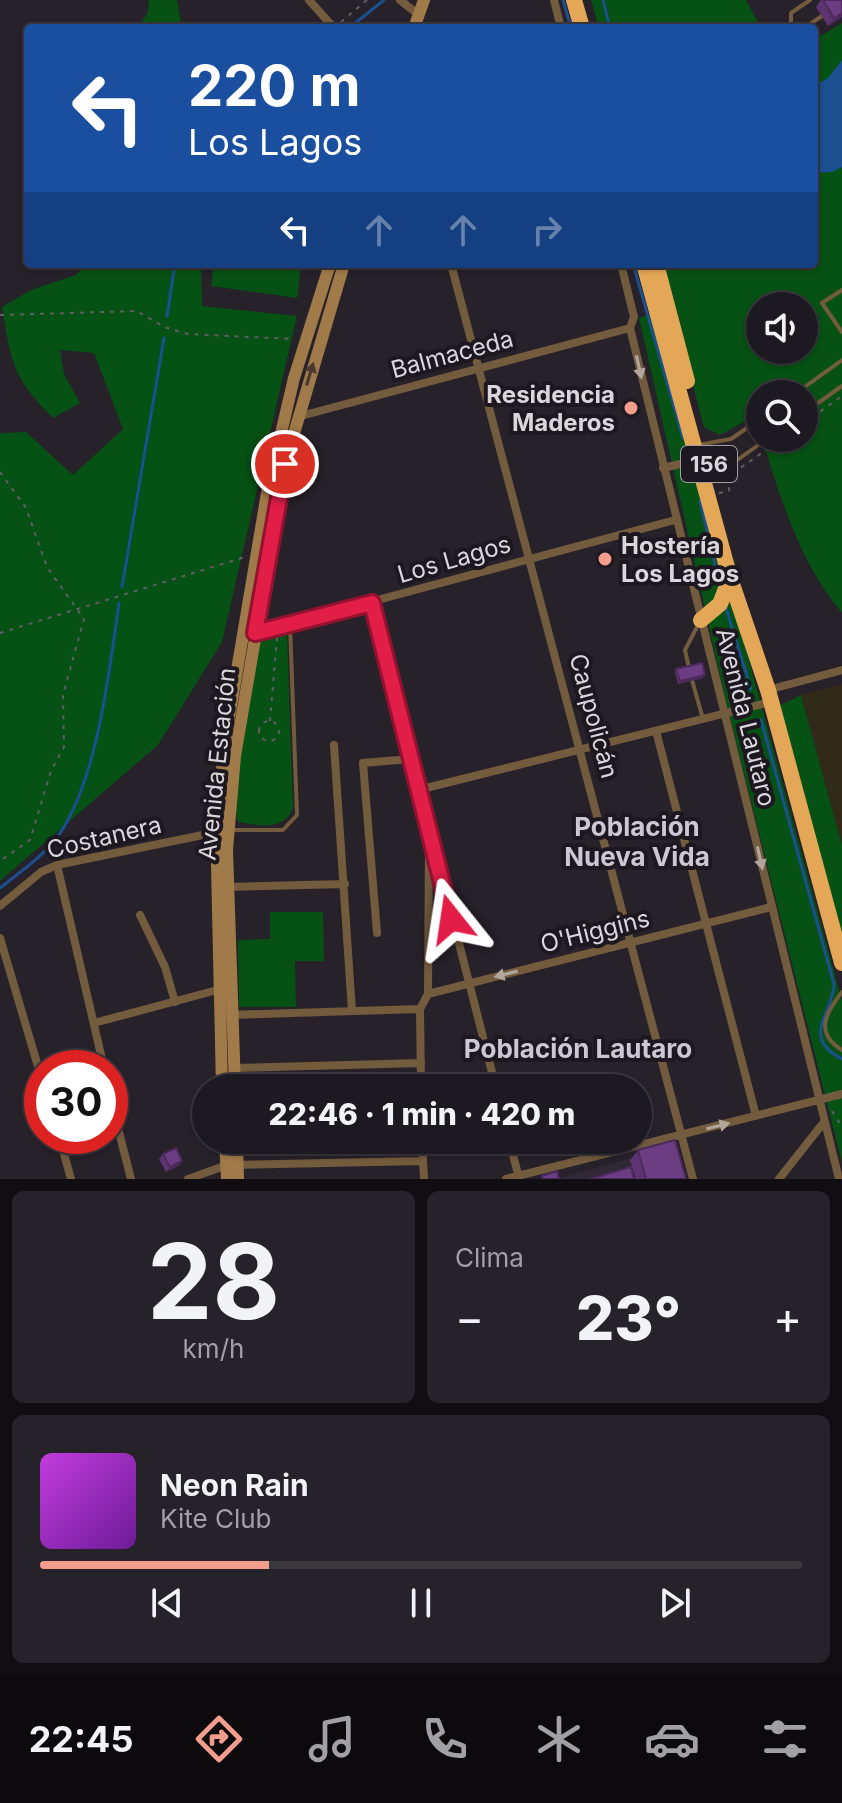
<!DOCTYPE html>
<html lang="es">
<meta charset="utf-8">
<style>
body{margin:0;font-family:Inter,sans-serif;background:#252229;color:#f1f3f6;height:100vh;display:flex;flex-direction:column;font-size:30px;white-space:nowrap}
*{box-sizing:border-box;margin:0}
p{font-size:26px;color:#a0a0a5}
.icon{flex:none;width:44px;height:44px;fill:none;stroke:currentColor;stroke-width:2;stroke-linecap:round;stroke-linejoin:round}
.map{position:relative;height:1179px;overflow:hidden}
.details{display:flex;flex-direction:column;gap:12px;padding:12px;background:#100e12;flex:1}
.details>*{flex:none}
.hud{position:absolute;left:24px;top:24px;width:794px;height:244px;border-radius:8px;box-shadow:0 2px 6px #0004,0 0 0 2px #3b383e;background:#1a4fa0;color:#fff;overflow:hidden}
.fabs{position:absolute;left:746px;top:292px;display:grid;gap:16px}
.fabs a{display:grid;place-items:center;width:72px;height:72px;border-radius:50%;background:#1d1920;box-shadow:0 2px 6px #0004,0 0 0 2px #3b383e;font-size:40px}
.speed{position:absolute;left:24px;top:1050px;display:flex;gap:16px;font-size:40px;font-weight:700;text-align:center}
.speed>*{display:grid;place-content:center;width:104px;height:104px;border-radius:50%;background:#1d1920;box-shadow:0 2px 6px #0004,0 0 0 2px #3b383e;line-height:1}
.speed .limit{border:12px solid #d22;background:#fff;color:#111}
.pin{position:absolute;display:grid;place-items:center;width:68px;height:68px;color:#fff;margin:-34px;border:4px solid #fff;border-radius:50%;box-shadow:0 2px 8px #0007}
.me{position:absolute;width:88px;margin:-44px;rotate:345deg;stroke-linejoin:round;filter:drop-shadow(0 0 6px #0008)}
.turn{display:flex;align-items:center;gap:28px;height:168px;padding:0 32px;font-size:36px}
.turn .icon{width:104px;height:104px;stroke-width:2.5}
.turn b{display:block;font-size:56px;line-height:68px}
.lanes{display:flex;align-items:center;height:76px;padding:0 32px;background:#0003;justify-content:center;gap:40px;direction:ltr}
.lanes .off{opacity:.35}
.big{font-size:60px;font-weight:800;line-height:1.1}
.details .card{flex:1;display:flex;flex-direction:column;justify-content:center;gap:12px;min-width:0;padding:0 28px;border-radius:12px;background:#252229}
.details .dial{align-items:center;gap:0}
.dial b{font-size:104px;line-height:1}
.song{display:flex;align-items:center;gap:24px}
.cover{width:96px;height:96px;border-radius:12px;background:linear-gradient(135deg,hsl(290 70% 55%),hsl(280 70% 35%))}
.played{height:8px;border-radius:4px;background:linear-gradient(90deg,#f49d8c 30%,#3b383e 30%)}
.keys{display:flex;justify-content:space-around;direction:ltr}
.heat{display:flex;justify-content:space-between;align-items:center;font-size:44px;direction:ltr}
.details .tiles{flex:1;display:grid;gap:12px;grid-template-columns:1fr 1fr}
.card:last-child{grid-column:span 2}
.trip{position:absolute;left:192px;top:1074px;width:460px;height:80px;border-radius:40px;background:#1d1920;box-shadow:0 2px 6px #0004,0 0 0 2px #3b383e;font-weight:800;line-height:80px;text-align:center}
.tab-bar{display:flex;height:128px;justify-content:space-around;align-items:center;background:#0c0a0d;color:#a0a0a5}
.tab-bar .icon{width:56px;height:56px}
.tab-bar .on{color:#f49d8c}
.tab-bar b{font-size:36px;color:#f1f3f6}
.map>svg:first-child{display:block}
.built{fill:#312836}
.industrial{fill:#322a19}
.green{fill:#065114;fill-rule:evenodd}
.water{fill:#1a4f90}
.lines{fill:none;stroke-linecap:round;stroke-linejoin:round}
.stream{stroke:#1a4f90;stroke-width:3}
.path{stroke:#625c64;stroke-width:2;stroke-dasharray:4 6;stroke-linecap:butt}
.lane{stroke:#735b3d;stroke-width:4}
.street{stroke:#735b3d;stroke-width:8}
.secondary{stroke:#a17a49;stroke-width:12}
.highway{stroke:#e4a757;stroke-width:16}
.wall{fill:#5d3471}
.shaded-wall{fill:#4c2b5c}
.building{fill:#6c3d83;stroke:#4c2b5c;stroke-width:2}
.oneway{fill:#b1a59c}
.oneway2{fill:#4b3a2e}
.route-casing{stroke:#92132f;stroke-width:20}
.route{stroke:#e11d48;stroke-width:14}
.poi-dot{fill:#f49d8c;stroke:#1d1820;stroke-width:3}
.labels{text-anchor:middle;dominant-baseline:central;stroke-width:8;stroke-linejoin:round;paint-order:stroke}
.shield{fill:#1d1820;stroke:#a19da4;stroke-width:2}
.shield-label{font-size:22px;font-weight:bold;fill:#dad6dc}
.street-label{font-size:24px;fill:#dad6dc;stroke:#1d1820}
.poi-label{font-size:24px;font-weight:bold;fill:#dad6dc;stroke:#1d1820;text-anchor:end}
.neighbourhood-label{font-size:26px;font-weight:bold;fill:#cec7d3;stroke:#1d1820}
</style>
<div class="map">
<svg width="842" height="1179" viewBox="0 0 842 1179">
<rect width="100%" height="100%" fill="#27212a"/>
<!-- built -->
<path class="built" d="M671 1147 680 1179H555Z"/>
<!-- industrial -->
<path class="industrial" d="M842 684V846L801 695Z"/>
<!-- green -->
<path class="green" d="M149 0H177L182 28H138L148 12Z
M591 0H746L761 28H599Z
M842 23V613C801 565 780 498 762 438H804V394H760V430L755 416 720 435 704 427 661 264H814V40ZM760 306H804V350H760Z
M86 264H201L202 306 297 316 222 642 158 745 0 881V433L26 432 73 475 123 429 94 353 60 350 64 374 80 403 53 418C13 378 11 362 2 307L31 290 76 275Z
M214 264H301L297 298 211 286Z
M654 313 842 1001V1163L725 697 639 318Z
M287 630 293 809C282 832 259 825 238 822 227 780 250 688 258 641Z
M801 695 842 846V942L779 706Z
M270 912H323L324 961H295L296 1007H239L238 940 270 939Z"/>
<!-- water -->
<path class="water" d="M842 60V167L832 172 814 173V86L828 78Z"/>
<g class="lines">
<!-- stream -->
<path class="stream" d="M563 0 571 28
M603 0 610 28
M349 28 384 0
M633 264 683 438
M167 316 175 264
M700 501 720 586
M122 587 164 338
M726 608 751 689
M761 720 834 984C834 1012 799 1037 842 1059
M0 888C17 874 37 861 52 844 97 790 109 672 119 603"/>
<!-- path -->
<path class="path" d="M341 22 367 0
M0 315 137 311 164 327 188 334 293 339
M804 423 842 396
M0 472 26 508 47 567 84 619 63 695 64 747 51 771 30 840 0 861
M719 493 729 491V476L783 438
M0 633 245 557
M270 721 277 638
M259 731a10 10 0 1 1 20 0a10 10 0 1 1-20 0Z
M832 1111 842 1127"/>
<!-- lane -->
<path class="lane" d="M791 28V13L810 0
M804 28 822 16
M842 290 822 303 842 332
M795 394 842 360
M804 413 842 386
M698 445 731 439 760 419
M707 472 736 461 768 438
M689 668 685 650 698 625
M692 680 703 719
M230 830H283L297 815 290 625
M842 992C826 1012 814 1033 842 1050"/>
<!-- street -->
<path class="street" d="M309 0 334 28
M400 0 419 15
M554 0 561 28
M451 264 693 1179
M621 264 634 317 630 328 839 1179
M297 417 630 328
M663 468 697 460
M372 603 496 1088
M255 633 675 520
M768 690 842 670
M656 731 756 1116
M334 745 352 1011
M418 790 771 702
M57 865 104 1068
M226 887 345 884
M0 906 41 872 57 865 222 831
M140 915 165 967 175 1002
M377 933 363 763 410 759
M0 938 42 1080
M428 994 771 907
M228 1015 420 1009
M94 1023 221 989
M234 1068 421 1063
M421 1088 420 1009 428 994 429 847
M110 1097 131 1179
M59 1136 71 1179
M422 1140 424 1179
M509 1140 519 1178
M188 1179 227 1165 423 1161
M506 1179 842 1094
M779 1179 824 1122"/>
<!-- secondary -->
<path class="secondary" d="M414 28 424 0
M222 1088 217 866 223 753 267 493 294 378 330 264
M235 1088 227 850 235 756 285 464 344 264
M225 1140 227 1179
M237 1140 238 1179"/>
<!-- highway -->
<path class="highway" d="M574 0 582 28
M644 264 730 578 768 690 842 963
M656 264 687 381
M701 620 720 604 730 578"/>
</g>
<!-- wall -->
<path class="wall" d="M821 0H842V17L828 26 816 7Z
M676 669 703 678 678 684 675 672Z
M638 1150 686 1179H636L630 1160Z
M163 1154 182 1161 178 1166 166 1172 159 1159Z"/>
<!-- shaded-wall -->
<path class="shaded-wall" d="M842 13V17L828 26 834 18Z
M705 675 703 678 678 684 680 681Z
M182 1161 178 1166 166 1172 170 1167Z"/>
<!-- building -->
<path class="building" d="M823 0H842V13L834 18Z
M702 663 705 675 680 681 676 669Z
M675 1140 686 1179H646L638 1150Z
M176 1148 182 1161 170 1167 163 1154Z
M631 1167 634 1179H590Z
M557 1171 559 1179H543L542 1176Z"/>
<!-- one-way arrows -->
<defs><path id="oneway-solid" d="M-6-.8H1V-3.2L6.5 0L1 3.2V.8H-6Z" transform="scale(2)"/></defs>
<g class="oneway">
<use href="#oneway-solid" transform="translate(639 367) rotate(77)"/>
<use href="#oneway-solid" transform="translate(760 858) rotate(77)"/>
<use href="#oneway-solid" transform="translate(506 974) rotate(166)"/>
<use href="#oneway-solid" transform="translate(718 1126) rotate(-14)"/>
</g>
<use class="oneway2" href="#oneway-solid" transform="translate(310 374) rotate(-73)"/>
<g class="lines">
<!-- route casing -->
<g class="route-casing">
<path id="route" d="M285 464 255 633 372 603 451 919"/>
</g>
<!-- route -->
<use href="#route" class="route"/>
</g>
<!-- markers -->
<g class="poi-dot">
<circle cx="631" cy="408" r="8"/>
<circle cx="605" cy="559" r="8"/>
</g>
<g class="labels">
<!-- shield labels -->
<rect class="shield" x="681" y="446" width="56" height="36" rx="6"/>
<g class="shield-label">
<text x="709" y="464">156</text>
</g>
<!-- street labels -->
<g class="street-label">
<text transform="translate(452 354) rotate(-15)">Balmaceda</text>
<text transform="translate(454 559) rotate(-16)">Los Lagos</text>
<text transform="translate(594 716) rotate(75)">Caupolicán</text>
<text transform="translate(746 717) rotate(76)">Avenida Lautaro</text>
<text transform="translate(217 764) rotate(-84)">Avenida Estación</text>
<text transform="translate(104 837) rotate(-13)">Costanera</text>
<text transform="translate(595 931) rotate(-14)">O'Higgins</text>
</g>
<!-- poi labels -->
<g class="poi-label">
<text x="615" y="394">Residencia<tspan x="615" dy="28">Maderos</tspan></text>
<text x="621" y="545" text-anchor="start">Hostería<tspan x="621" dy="28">Los Lagos</tspan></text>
</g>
<!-- neighbourhood labels -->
<g class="neighbourhood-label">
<text x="637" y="826">Población<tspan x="637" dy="30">Nueva Vida</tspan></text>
<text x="578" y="1048">Población Lautaro</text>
</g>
</g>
</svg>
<div class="fabs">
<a><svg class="icon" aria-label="sound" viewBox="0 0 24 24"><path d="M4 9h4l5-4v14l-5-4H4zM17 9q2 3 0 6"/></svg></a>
<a><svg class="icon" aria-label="search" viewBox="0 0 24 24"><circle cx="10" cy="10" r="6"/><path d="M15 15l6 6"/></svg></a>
</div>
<div class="speed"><div class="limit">30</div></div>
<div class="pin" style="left:285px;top:464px;background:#d93025"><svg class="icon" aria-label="arrive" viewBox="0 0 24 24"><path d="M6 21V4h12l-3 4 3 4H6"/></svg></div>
<svg class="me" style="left:451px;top:919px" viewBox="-20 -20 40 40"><path d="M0-17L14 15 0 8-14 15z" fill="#e11d48" stroke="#fff" stroke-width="4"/></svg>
<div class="trip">22:46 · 1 min · 420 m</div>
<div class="hud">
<div class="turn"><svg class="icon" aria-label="left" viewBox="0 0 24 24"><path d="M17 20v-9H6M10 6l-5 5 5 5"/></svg><div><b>220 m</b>Los Lagos</div></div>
<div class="lanes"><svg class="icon" aria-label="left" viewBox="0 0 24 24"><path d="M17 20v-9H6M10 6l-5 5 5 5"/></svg><svg class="icon off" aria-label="ahead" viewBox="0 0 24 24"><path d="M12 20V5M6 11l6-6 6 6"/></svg><svg class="icon off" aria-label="ahead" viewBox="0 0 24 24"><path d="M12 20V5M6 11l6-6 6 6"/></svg><svg class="icon off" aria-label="right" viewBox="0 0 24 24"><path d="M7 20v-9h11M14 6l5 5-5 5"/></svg></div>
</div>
</div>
<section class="details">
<div class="tiles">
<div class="card dial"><b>28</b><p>km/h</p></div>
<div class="card"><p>Clima</p>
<div class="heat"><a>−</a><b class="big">23°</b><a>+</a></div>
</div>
<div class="card">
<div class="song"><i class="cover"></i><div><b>Neon Rain</b><p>Kite Club</p></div></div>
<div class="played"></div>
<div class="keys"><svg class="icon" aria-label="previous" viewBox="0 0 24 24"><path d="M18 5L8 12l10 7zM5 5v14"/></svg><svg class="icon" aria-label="pause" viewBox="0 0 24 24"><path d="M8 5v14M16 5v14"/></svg><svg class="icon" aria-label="next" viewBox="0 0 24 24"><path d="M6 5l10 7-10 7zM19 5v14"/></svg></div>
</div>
</div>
</section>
<nav class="tab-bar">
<b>22:45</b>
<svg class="icon on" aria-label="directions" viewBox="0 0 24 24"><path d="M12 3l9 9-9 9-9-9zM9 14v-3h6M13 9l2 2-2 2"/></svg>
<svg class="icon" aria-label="music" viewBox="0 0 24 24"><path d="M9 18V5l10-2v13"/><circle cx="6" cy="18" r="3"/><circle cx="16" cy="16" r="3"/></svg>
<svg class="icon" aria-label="phone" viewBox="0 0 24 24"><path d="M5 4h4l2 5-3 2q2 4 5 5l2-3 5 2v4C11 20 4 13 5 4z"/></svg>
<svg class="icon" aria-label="climate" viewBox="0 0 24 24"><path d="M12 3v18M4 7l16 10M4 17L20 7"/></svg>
<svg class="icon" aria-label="car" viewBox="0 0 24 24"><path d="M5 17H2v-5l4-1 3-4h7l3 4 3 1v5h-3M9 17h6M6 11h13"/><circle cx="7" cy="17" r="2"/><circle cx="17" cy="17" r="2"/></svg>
<svg class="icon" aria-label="filters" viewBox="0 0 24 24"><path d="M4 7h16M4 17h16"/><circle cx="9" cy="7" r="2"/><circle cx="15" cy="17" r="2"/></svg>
</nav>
